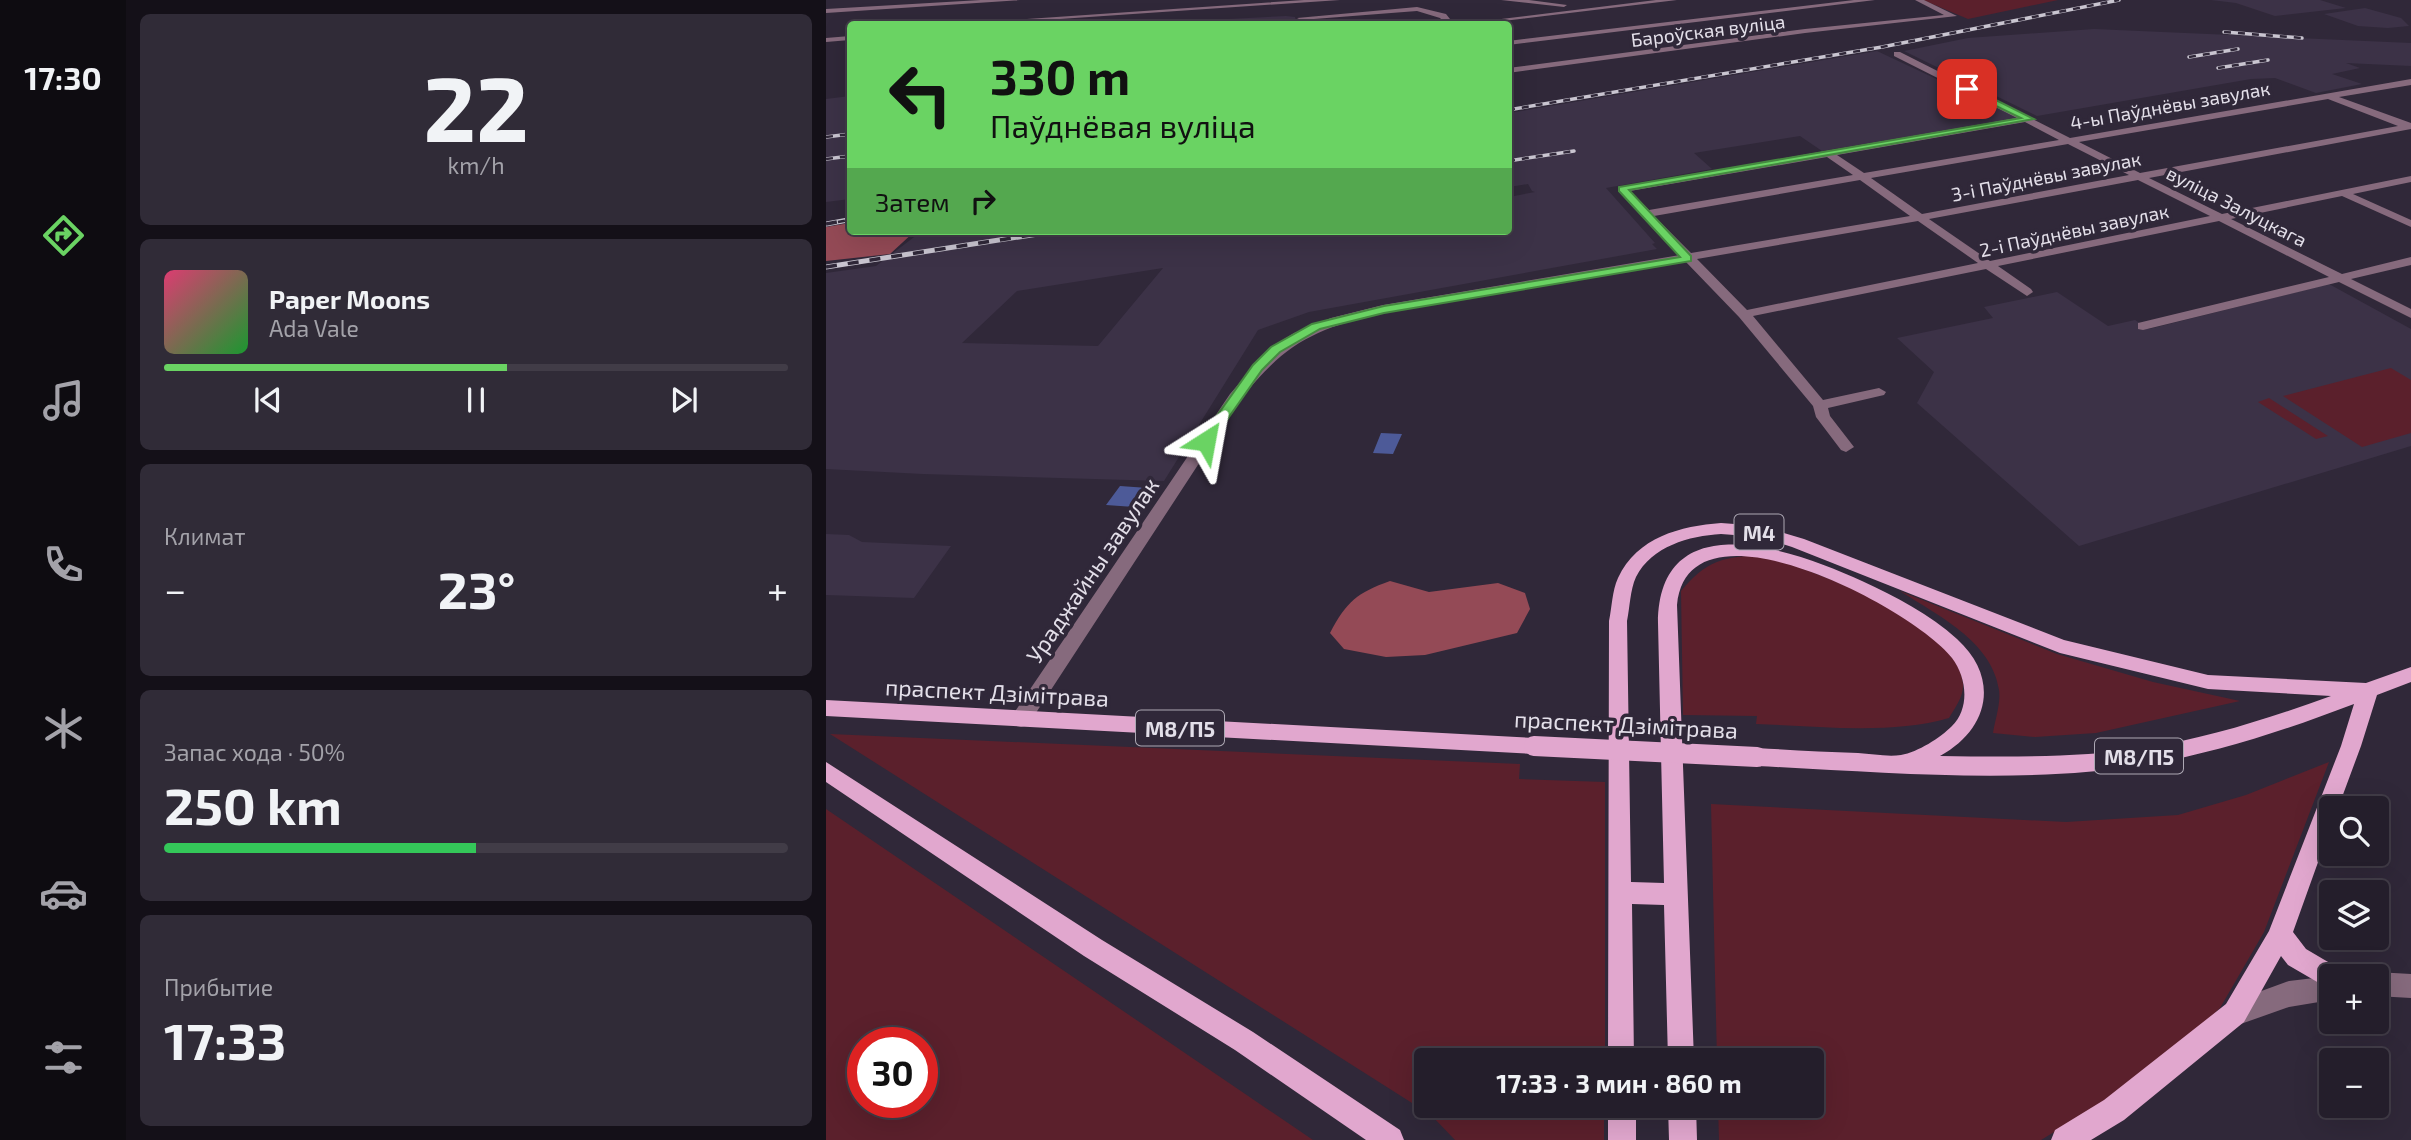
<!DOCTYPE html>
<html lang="ru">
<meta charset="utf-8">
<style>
body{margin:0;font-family:"Exo 2",sans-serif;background:#302b37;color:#f1f3f6;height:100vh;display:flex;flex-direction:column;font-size:26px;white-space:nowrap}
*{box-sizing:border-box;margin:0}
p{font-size:23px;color:#a3a2a9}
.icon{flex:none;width:38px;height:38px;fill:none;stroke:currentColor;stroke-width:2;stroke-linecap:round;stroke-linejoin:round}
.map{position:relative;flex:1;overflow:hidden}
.sheet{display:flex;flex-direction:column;gap:14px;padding:14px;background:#141018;width:700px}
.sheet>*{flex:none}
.guide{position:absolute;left:21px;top:21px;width:665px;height:214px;border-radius:7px;box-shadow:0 7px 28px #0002,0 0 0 2px #413c47;background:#6ad363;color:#111;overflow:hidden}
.controls{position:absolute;left:1493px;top:796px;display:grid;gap:14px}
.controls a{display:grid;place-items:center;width:70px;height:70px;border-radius:7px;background:#241e2b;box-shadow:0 7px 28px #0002,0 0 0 2px #413c47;font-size:35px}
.speed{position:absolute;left:21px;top:1027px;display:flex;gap:14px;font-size:35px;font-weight:700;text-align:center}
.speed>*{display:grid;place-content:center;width:91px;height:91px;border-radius:50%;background:#241e2b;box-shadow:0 7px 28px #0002,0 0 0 2px #413c47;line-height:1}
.speed .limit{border:10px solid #d22;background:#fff;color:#111}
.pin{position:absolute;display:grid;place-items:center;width:60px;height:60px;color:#fff;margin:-30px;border-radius:14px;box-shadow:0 4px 10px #0006}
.me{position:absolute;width:77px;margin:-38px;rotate:34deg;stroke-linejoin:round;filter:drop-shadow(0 0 5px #0008)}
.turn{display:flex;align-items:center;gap:24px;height:147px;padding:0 28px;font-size:32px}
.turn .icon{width:91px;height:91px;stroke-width:2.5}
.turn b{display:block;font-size:49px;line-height:60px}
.then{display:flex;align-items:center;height:66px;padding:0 28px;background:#0003;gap:14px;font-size:26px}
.big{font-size:52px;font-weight:700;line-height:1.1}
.sheet .tile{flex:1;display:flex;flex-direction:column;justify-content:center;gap:10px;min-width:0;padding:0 24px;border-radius:10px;background:#302b37}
.sheet .dial{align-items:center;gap:0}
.dial b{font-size:91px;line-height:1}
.song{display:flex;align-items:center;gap:21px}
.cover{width:84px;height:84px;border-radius:10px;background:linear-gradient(135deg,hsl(340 70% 55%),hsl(130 70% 35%))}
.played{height:7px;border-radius:4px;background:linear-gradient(90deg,#6ad363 55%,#413c47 55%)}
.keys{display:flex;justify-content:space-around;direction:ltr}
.heat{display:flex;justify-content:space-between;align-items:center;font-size:38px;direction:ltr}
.charge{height:10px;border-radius:5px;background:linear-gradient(90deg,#34c759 50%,#413c47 0)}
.trip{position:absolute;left:588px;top:1048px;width:410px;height:70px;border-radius:7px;background:#241e2b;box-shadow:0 7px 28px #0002,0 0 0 2px #413c47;font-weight:700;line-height:70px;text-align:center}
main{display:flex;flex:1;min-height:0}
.tab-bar{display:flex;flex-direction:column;width:126px;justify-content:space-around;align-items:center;background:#0e0c11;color:#a3a2a9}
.tab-bar .icon{width:49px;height:49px}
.tab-bar .on{color:#6ad363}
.tab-bar b{font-size:32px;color:#f1f3f6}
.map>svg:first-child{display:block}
.built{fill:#3c3247;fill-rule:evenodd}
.green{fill:#5b202c;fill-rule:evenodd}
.forest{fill:#944a56}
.building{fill:#4d5a98}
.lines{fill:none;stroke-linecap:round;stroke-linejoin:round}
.minor{fill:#866a7d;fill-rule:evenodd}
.major{fill:#e1a7ce;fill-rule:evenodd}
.rail-far1-casing{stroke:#c9c5d0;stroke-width:3.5}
.rail-casing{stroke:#c9c5d0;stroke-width:5}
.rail-far1{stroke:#302839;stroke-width:2.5;stroke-dasharray:7;stroke-linecap:butt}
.rail{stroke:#302839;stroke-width:3.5;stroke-dasharray:11;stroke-linecap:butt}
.major-bridge{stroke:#e1a7ce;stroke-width:20}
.route{fill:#6ad363;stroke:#458940;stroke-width:2}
.labels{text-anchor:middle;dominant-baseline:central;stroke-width:7;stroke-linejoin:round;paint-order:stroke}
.far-street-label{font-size:19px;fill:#e3dfe9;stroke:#302839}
.shield{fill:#302839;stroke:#ada8b4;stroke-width:2}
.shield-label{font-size:21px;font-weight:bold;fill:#e3dfe9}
.street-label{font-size:23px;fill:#e3dfe9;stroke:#302839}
</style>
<main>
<nav class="tab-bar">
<b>17:30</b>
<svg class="icon on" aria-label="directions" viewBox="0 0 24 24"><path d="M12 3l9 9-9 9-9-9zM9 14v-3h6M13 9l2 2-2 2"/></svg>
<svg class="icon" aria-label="music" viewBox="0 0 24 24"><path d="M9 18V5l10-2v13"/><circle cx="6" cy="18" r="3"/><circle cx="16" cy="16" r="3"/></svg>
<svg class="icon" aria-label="phone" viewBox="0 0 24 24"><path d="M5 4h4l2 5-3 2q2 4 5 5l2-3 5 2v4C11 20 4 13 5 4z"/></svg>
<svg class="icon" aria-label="climate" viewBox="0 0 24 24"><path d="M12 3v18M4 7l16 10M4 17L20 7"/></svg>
<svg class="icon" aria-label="car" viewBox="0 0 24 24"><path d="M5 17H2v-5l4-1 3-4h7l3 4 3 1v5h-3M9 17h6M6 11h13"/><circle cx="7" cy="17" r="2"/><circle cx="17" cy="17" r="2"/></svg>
<svg class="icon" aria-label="filters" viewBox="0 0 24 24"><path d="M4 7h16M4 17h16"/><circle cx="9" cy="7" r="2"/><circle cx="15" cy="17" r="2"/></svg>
</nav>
<section class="sheet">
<div class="tile dial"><b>22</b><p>km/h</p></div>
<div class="tile">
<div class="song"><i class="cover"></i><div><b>Paper Moons</b><p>Ada Vale</p></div></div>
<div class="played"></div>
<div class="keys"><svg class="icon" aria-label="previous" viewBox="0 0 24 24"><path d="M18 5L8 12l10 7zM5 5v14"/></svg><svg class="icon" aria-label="pause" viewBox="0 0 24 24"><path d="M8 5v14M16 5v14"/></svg><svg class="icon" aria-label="next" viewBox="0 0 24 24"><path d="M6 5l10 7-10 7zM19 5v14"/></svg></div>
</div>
<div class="tile"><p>Климат</p>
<div class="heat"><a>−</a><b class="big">23°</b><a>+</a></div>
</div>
<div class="tile"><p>Запас хода · 50%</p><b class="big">250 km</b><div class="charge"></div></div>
<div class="tile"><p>Прибытие</p><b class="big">17:33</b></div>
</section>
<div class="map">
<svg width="1585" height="1140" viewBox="0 0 1585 1140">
<rect width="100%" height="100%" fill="#302839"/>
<!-- built -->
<path class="built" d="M1385 0H1494L1520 8 1449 16 1410 3Z
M1539 8 1575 18 1583 26 1562 28 1532 26 1498 14Z
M460 16 469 17 471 24H306Z
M1268 29 1585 43V66L1520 63 1534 68 1506 74 1536 84 1490 93 1449 78 1425 79 1211 116 1078 51 1142 38Z
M1051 51 1193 118 996 151 974 136 868 153 886 169 780 188 829 243 826 244 831 249 483 312 432 330 338 481 97 474 0 469V273L50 266 96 231H682L683 197 709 192 706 191 702 184 683 187V113ZM337 268 272 346 136 343 191 291Z
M24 96V199L0 202V99Z
M1503 284 1585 329V446L1253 546 1091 403 1108 372 1071 338 1167 318 1158 307 1231 292 1282 326 1309 320 1323 329Z
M0 534 23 535 36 542 125 546 88 598 0 595Z"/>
<!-- green -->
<path class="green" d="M1097 0H1232L1142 19Z
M1565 368 1585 380V433L1536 447 1457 396Z
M1443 398 1502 436 1490 439 1432 402Z
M935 555C986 570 1133 622 1137 684 1138 696 1129 708 1123 718 1065 735 991 726 930 724L931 716 857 715 855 591C880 561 896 557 935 555Z
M1074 591 1231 654 1327 682 1414 701 1270 733 1209 737 1167 733C1169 720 1175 703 1173 690 1166 641 1111 615 1074 591Z
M4 734 694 764 693 779 779 782V1060H600V1106H778V1140H629L605 1115Z
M1503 762 1438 932 1394 1008 1333 1068 1215 1140H893L892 1106H985V1060H891L885 804 1240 822 1352 815 1420 795Z
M0 809 487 1140H0ZM37 1043H96V1102H37Z"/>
<!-- forest -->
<path class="forest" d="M24 223V231H89L64 254 0 261V227Z
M564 581 603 592 672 583 699 593 704 609 691 633 599 655 560 657 518 649 504 633C521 601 531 593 564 581Z"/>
<!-- building -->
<path class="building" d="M555 433 576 434 567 454 547 453Z
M294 486 322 488 308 507 280 505Z"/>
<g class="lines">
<!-- minor -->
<path class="minor" d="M155 0H194L0 13V9Z
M478 0H514L159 24H128Z
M675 0H703L741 5 738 7Z
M830 0H851L653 24H634Z
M1028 0H1049L682 45V41Z
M1089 0H1098L1131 16 979 33 682 73V68L979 29 1118 15Z
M591 7 620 14 628 24H620L614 18 591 11 475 20 471 18Z
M24 36V40L0 42V38Z
M1068 52H1074L1244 138 1585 79V85L1513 97 1585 123V129L1323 178 1396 214 1585 176V182L1527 194 1585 220V227L1516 196 1405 219 1516 274 1585 257V265L1525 279 1585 309V318L1513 282 1317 330 1312 329V323L1503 277 1393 221 1172 266 1205 289 1207 292 1201 296 1160 269 927 316 997 400 1053 388 1060 392 1058 395 1002 408 1004 416 1028 447 1020 452 1015 450 990 417 987 406 913 317 859 261 557 313C488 329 459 343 415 399L202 725 195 727 188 725 185 719 188 713 404 394 437 356 452 343 468 333 505 318 557 305 854 255 792 191V187L1191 118 1068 56ZM1502 99 1572 126 1314 173 1253 142ZM1199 122 1233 140 1038 173 1011 155ZM1242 144 1303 175 1096 214 1045 178ZM1001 157 1027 175 823 210 804 191ZM1034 180 1084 216 865 253 828 216ZM1312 180 1384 216 1164 261 1103 219ZM1092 221 1152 263 921 310 871 259Z
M1550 972 1585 974V998L1550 996V976H1541Z
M1505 976H1507H1505V1000L1463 1007 1409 1026 1400 1022 1396 1013 1400 1004 1463 981Z"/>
<!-- major -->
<path class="major" d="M895 523 935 526 978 539 1238 640 1382 675 1540 683 1585 667V682L1551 695 1535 746 1512 808H1505V826L1467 932 1480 949 1514 969 1517 976H1505V990L1462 965 1455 956 1418 1022 1298 1120 1265 1140H1225L1229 1130 1278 1100 1400 1004 1443 931 1515 746 1528 704C1460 730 1390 753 1319 765 1191 785 1059 772 931 766L924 763 921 757 924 751 931 748C965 750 999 752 1032 753 1046 754 1062 757 1075 755 1092 752 1114 738 1126 726 1144 708 1141 678 1126 658 1089 609 862 489 851 605L868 1060H842L838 905 806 904 808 1060H782L783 621C786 607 786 591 792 578 811 537 855 526 895 523ZM895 534 935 537 966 547 1234 653 1382 689 1505 696C1444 718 1382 738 1318 748 1251 758 1182 757 1114 756 1162 730 1175 679 1131 639 1104 614 1070 597 1036 581 969 550 833 501 832 623L838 883 805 882 801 621C804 607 804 590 810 577 826 546 863 536 895 534Z
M0 700 708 738 715 740 718 746 715 752 708 754 0 716Z
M0 762 276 940 427 1032 574 1130 578 1140H540L409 1050 258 956 0 782Z
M782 1106H810V1140H782Z
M842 1106H870L871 1140H843Z"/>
<!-- rail-far1 casing -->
<g class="rail-far1-casing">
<path id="rail-far1" d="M1398 32 1476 38
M1363 57 1412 49
M1392 68 1442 60
M682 110 1056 47 1293 0
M0 137 24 134
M0 159 24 156
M682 161 748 151
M12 222 24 220"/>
</g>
<!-- rail casing -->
<g class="rail-casing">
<path id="rail" d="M0 224 22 220
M0 267 231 231"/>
</g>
<!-- rail-far1 -->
<use href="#rail-far1" class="rail-far1"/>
<!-- rail -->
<use href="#rail" class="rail"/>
<!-- major-bridge -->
<path class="major-bridge" d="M708 746 931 757"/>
</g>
<!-- route -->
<path class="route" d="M1139 87H1144L1208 119 803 190 865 256V261L558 313 494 329 454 352 436 370 384 444 380 445 373 441 427 365 445 347 486 324 558 306 854 257 793 191V187L1195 118 1139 91Z"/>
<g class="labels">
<!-- far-street labels -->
<g class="far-street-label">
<text transform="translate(882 30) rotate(-7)">Бароўская вуліца</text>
<text transform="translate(1344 105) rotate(-10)">4-ы Паўднёвы завулак</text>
<text transform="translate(1220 176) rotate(-11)">3-і Паўднёвы завулак</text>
<text transform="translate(1411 206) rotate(27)">вуліца Залуцкага</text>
<text transform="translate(1248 230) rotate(-12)">2-і Паўднёвы завулак</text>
</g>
<!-- shield labels -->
<g class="shield">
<rect x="908.5" y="514.5" width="49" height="35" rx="5"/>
<rect x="310" y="710.5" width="88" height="35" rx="5"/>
<rect x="1269" y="738.5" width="88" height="35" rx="5"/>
</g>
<g class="shield-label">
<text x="933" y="532">М4</text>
<text x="354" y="728">М8/П5</text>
<text x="1313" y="756">М8/П5</text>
</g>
<!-- street labels -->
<g class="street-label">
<text transform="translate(266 570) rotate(-56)">Ураджайны завулак</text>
<text transform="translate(171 692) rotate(3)">праспект Дзімітрава</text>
<text transform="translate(800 724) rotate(3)">праспект Дзімітрава</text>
</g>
</g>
</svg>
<div class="controls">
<a><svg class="icon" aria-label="search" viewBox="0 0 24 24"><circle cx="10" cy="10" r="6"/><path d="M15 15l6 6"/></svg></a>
<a><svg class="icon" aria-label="layers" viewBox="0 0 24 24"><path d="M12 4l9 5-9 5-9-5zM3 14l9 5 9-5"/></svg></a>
<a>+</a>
<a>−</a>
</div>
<div class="speed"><div class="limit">30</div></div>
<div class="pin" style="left:1141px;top:89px;background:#d93025"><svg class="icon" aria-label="arrive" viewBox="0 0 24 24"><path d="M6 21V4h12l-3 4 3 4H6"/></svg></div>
<svg class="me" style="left:380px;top:441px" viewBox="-20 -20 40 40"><path d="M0-17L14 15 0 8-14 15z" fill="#6ad363" stroke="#fff" stroke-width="4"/></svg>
<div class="trip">17:33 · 3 мин · 860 m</div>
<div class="guide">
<div class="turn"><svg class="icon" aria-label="left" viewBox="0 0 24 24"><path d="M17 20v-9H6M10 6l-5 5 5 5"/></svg><div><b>330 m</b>Паўднёвая вуліца</div></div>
<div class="then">Затем<svg class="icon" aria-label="right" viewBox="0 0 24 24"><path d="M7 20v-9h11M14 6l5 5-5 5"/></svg></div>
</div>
</div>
</main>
